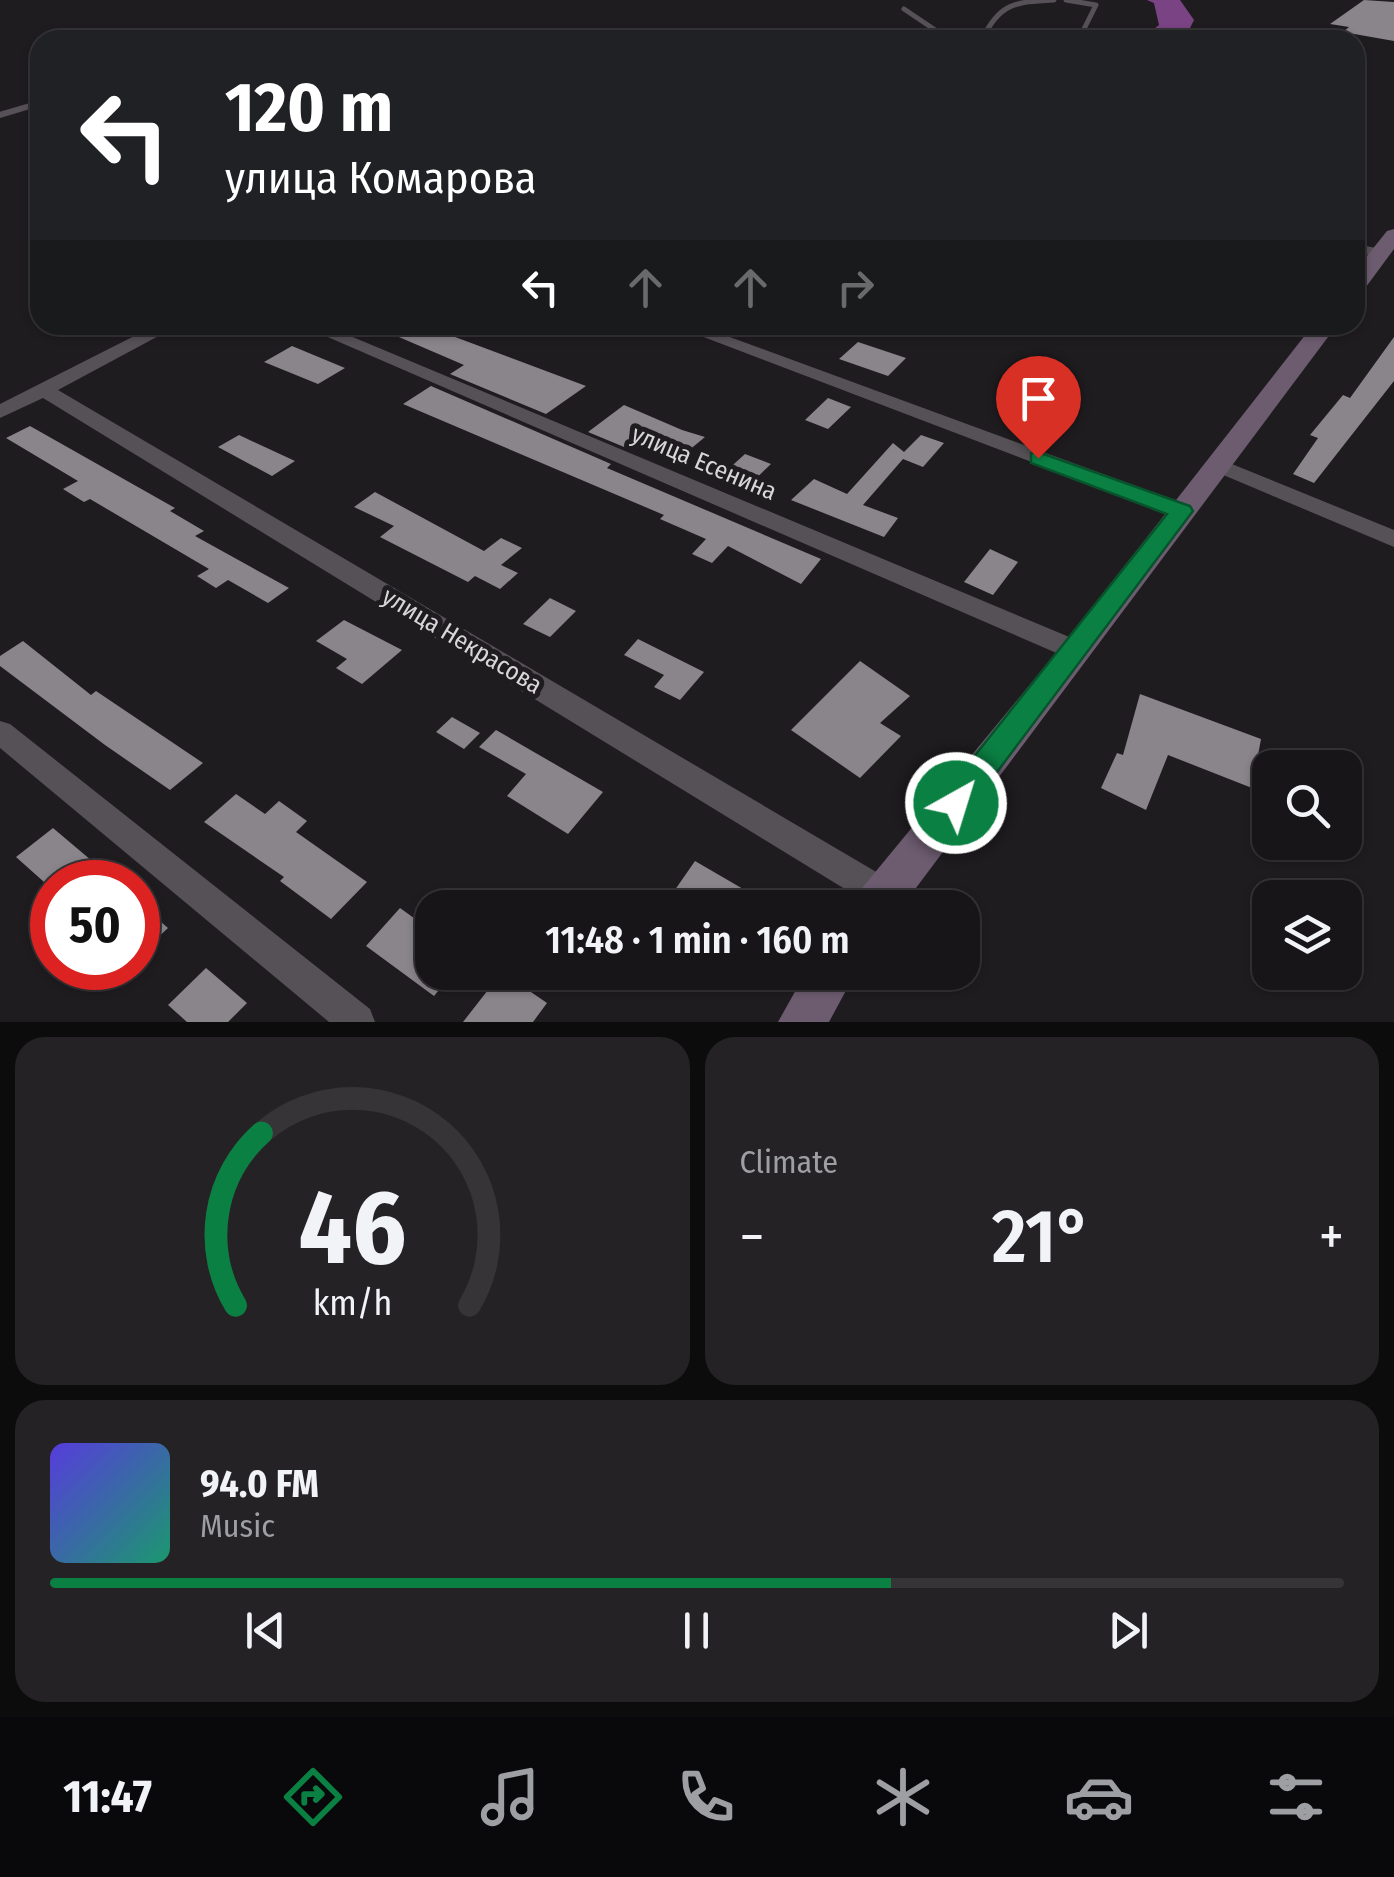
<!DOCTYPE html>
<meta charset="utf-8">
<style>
body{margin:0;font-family:"Fira Sans Condensed",sans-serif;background:#242225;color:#f1f3f6;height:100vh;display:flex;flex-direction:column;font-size:38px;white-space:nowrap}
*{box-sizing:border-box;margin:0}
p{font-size:32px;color:#9e9fa2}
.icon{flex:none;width:55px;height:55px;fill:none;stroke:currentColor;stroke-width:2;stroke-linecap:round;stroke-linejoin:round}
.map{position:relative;height:1022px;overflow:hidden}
.details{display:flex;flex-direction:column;gap:15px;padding:15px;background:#0d0c0d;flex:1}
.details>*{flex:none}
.top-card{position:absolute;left:30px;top:30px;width:1335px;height:305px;border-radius:30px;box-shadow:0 2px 8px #0004,0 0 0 2px #363437;background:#202124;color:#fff;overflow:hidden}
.buttons{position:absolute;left:1252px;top:750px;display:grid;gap:20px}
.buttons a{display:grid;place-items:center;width:110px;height:110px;border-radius:20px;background:#171518;box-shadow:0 2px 8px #0004,0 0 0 2px #363437;font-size:50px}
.speed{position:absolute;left:30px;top:860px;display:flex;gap:20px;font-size:50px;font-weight:700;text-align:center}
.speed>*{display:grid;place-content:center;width:130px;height:130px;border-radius:50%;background:#171518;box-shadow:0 2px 8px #0004,0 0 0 2px #363437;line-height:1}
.speed .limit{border:15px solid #d22;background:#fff;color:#111}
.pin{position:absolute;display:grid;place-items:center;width:85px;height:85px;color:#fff;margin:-102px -42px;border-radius:50% 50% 50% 0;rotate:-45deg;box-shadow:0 0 10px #0007}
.pin .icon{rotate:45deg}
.me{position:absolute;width:110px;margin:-55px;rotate:39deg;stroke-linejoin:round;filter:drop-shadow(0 0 8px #0008)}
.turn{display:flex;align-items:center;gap:35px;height:210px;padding:0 30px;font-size:45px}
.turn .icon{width:130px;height:130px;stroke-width:2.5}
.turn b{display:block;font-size:70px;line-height:85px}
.lanes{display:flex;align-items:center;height:95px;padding:0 30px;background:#0003;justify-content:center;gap:50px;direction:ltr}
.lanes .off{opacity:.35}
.big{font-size:75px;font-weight:600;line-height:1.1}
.details .card{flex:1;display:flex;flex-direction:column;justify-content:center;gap:15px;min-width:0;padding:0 35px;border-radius:30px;background:#242225}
.details .dial{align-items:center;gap:0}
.dial svg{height:260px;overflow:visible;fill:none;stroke:#363437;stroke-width:7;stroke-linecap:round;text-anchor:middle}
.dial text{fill:#f1f3f6;stroke:none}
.song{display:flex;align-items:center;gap:30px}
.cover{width:120px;height:120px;border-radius:15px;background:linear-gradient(135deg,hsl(250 70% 55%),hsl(160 70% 35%))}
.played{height:10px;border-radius:5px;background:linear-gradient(90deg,#0b8043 65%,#363437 65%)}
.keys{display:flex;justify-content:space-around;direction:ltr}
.heat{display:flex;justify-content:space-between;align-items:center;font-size:55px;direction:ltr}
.details .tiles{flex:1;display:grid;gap:15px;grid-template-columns:1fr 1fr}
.card:last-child{grid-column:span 2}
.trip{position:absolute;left:415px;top:890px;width:565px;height:100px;border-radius:30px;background:#171518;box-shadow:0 2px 8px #0004,0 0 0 2px #363437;font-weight:600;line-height:100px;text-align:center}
.tabs{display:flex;height:160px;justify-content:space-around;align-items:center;background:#09080a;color:#9e9fa2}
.tabs .icon{width:70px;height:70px}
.tabs .active{color:#0b8043}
.tabs b{font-size:45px;color:#f1f3f6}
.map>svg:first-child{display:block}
.water{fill:#7a4384}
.building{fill:#89858a}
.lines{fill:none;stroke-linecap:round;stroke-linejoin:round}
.service-far2{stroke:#555156;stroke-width:5}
.service-far1{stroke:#555156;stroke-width:6}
.service{stroke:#555156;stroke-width:8}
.minor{fill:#555156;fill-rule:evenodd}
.secondary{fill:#6d5c70;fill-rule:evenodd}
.route{fill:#0b8043;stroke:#07532c;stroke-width:2.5}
.labels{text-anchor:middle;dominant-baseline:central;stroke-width:10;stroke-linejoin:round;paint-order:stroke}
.street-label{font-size:25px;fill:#d8d6d8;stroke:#1f1c20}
</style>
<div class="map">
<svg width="1394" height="1022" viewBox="0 0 1394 1022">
<rect width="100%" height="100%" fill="#1f1c20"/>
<!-- water -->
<path class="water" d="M1147 0H1180L1194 20 1186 36 1150 32 1159 25 1154 3Z"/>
<!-- building -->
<path class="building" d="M1364 0 1394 2V41L1343 32 1349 27 1330 24Z
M371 325H423L586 386 546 414 450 374 464 365Z
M1394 337V381L1314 483 1293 474 1318 438 1310 435 1343 395 1350 398Z
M858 342 906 358 888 376 839 359Z
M292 346 345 368 318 384 264 362Z
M431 386 611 464 607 468 821 559 801 584 728 546 712 563 692 554 706 539 660 519 664 515 403 404Z
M828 398 851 407 828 429 805 420Z
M624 405 682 430 705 437 682 456 641 438 629 449 588 432Z
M30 426 175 508 170 511 204 531 195 536 289 588 268 603 228 580 216 588 197 576 209 569 90 499 84 502 63 489 78 481 6 438Z
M239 435 295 461 272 476 218 447Z
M921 435 944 443 923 467 903 459 863 505 898 518 884 537 791 500 814 479 847 494 893 443 904 452Z
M745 454 771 464 750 484 724 473Z
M375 492 484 551 501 538 522 548 501 565 518 573 500 589 475 576 468 582 380 537 394 526 354 507Z
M990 549 1018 562 993 595 964 582Z
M550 598 576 611 550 637 523 624Z
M344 620 402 650 362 684 336 668 347 659 316 641Z
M638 639 704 672 680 700 654 687 664 675 624 655Z
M23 641 91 695 96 691 203 763 170 790 105 745 0 666V656Z
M860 661 910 696 880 723 901 736 860 778 791 730Z
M1140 694 1261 739 1252 788 1168 755 1146 810 1101 788 1117 753 1123 755Z
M452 717 480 733 464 749 436 732Z
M496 730 603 792 568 834 507 796 526 774 479 747Z
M236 794 265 814 279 801 307 821 296 832 367 882 331 919 280 881 284 877 204 822Z
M53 828 98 866 77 882H44L16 857Z
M695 861 750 893 741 908H687L670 897Z
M138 902 168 928 138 956Z
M400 908 432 931V972H454L434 996 366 946Z
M206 968 247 1003 228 1022H187L168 1005Z
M502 972 547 1003 533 1022H463Z"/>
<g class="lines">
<!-- service-far2 -->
<path class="service-far2" d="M1066 0 1096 5 1081 35 1091 40
M904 9 950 40
M982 40C999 3 1015 2 1054 0"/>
<!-- service-far1 -->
<path class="service-far1" d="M0 115 40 103"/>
<!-- service -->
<path class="service" d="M1355 248 1380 253"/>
<!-- minor -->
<path class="minor" d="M156 325H179L58 390 895 883 899 894 895 905H871L43 398 0 418V404Z
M300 325H324L1086 644 1090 651 1086 658 1077 661 1068 658Z
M672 325H697L1190 506 1193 511 1190 516H1174Z
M1217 458 1394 530V547L1209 469 1206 464 1209 459Z
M0 721 10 724 370 1009 375 1022H329L0 748Z"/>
<!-- secondary -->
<path class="secondary" d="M1394 229V249L1363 291 1355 293V271L1387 231Z
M1313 325H1337L901 908H852L858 893 1065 642Z
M806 972H856L829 1022H778Z"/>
</g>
<!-- route -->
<path class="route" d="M1038 452 1190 506 1193 511 967 812 956 816 945 812 940 803 945 793 1167 514 1031 463V453Z"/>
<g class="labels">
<!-- street labels -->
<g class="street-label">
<text transform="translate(704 463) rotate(23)">улица Есенина</text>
<text transform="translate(462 641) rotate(31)">улица Некрасова</text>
</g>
</g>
</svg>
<div class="buttons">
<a><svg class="icon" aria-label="search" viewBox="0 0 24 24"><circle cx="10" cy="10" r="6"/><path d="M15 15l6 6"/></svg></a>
<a><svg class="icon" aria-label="layers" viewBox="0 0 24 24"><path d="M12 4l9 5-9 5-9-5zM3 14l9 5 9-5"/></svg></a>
</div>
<div class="speed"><div class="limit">50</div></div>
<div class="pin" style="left:1038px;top:458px;background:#d93025"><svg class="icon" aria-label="arrive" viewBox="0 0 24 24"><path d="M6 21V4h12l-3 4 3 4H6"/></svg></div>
<svg class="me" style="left:956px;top:803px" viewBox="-20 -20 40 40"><circle r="17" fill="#0b8043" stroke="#fff" stroke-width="3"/><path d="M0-11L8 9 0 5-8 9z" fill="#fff"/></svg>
<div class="trip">11:48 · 1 min · 160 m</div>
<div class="top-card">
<div class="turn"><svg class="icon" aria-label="left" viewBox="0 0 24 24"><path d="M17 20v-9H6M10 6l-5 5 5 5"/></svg><div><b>120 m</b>улица Комарова</div></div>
<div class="lanes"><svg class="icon" aria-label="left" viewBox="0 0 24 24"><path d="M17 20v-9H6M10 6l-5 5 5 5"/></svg><svg class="icon off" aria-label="ahead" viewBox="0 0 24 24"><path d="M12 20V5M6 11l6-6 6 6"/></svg><svg class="icon off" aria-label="ahead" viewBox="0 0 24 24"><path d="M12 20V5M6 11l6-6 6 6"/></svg><svg class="icon off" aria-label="right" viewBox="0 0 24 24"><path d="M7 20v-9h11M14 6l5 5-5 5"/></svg></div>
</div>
</div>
<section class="details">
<div class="tiles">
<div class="card dial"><svg viewBox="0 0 100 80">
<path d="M14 69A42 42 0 1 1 86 69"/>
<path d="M14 69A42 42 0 0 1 22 16" stroke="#0b8043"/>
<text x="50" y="56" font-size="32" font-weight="700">46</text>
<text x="50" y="72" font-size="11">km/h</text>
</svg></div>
<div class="card"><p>Climate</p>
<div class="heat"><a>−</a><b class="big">21°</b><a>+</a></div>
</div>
<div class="card">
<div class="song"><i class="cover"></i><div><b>94.0 FM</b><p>Music</p></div></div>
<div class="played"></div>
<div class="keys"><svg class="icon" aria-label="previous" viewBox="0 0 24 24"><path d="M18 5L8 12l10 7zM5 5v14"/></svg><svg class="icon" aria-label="pause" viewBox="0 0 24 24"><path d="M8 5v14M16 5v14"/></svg><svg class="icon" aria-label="next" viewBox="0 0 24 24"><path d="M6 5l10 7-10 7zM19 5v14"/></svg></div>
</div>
</div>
</section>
<nav class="tabs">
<b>11:47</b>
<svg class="icon active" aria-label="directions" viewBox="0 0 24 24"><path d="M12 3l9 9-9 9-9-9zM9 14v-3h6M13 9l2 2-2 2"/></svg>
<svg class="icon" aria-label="music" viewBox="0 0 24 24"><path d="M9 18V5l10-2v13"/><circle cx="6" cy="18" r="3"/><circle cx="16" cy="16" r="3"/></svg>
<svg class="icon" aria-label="phone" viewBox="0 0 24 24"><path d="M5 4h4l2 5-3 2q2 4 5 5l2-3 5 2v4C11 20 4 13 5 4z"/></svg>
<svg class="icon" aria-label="climate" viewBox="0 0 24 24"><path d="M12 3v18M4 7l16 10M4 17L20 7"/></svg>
<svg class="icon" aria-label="car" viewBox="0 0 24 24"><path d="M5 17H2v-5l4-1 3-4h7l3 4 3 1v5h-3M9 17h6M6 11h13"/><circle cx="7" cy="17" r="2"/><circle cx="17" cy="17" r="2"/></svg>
<svg class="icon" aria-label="filters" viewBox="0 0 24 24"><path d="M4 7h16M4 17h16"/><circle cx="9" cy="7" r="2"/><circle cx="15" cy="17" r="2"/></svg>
</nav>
